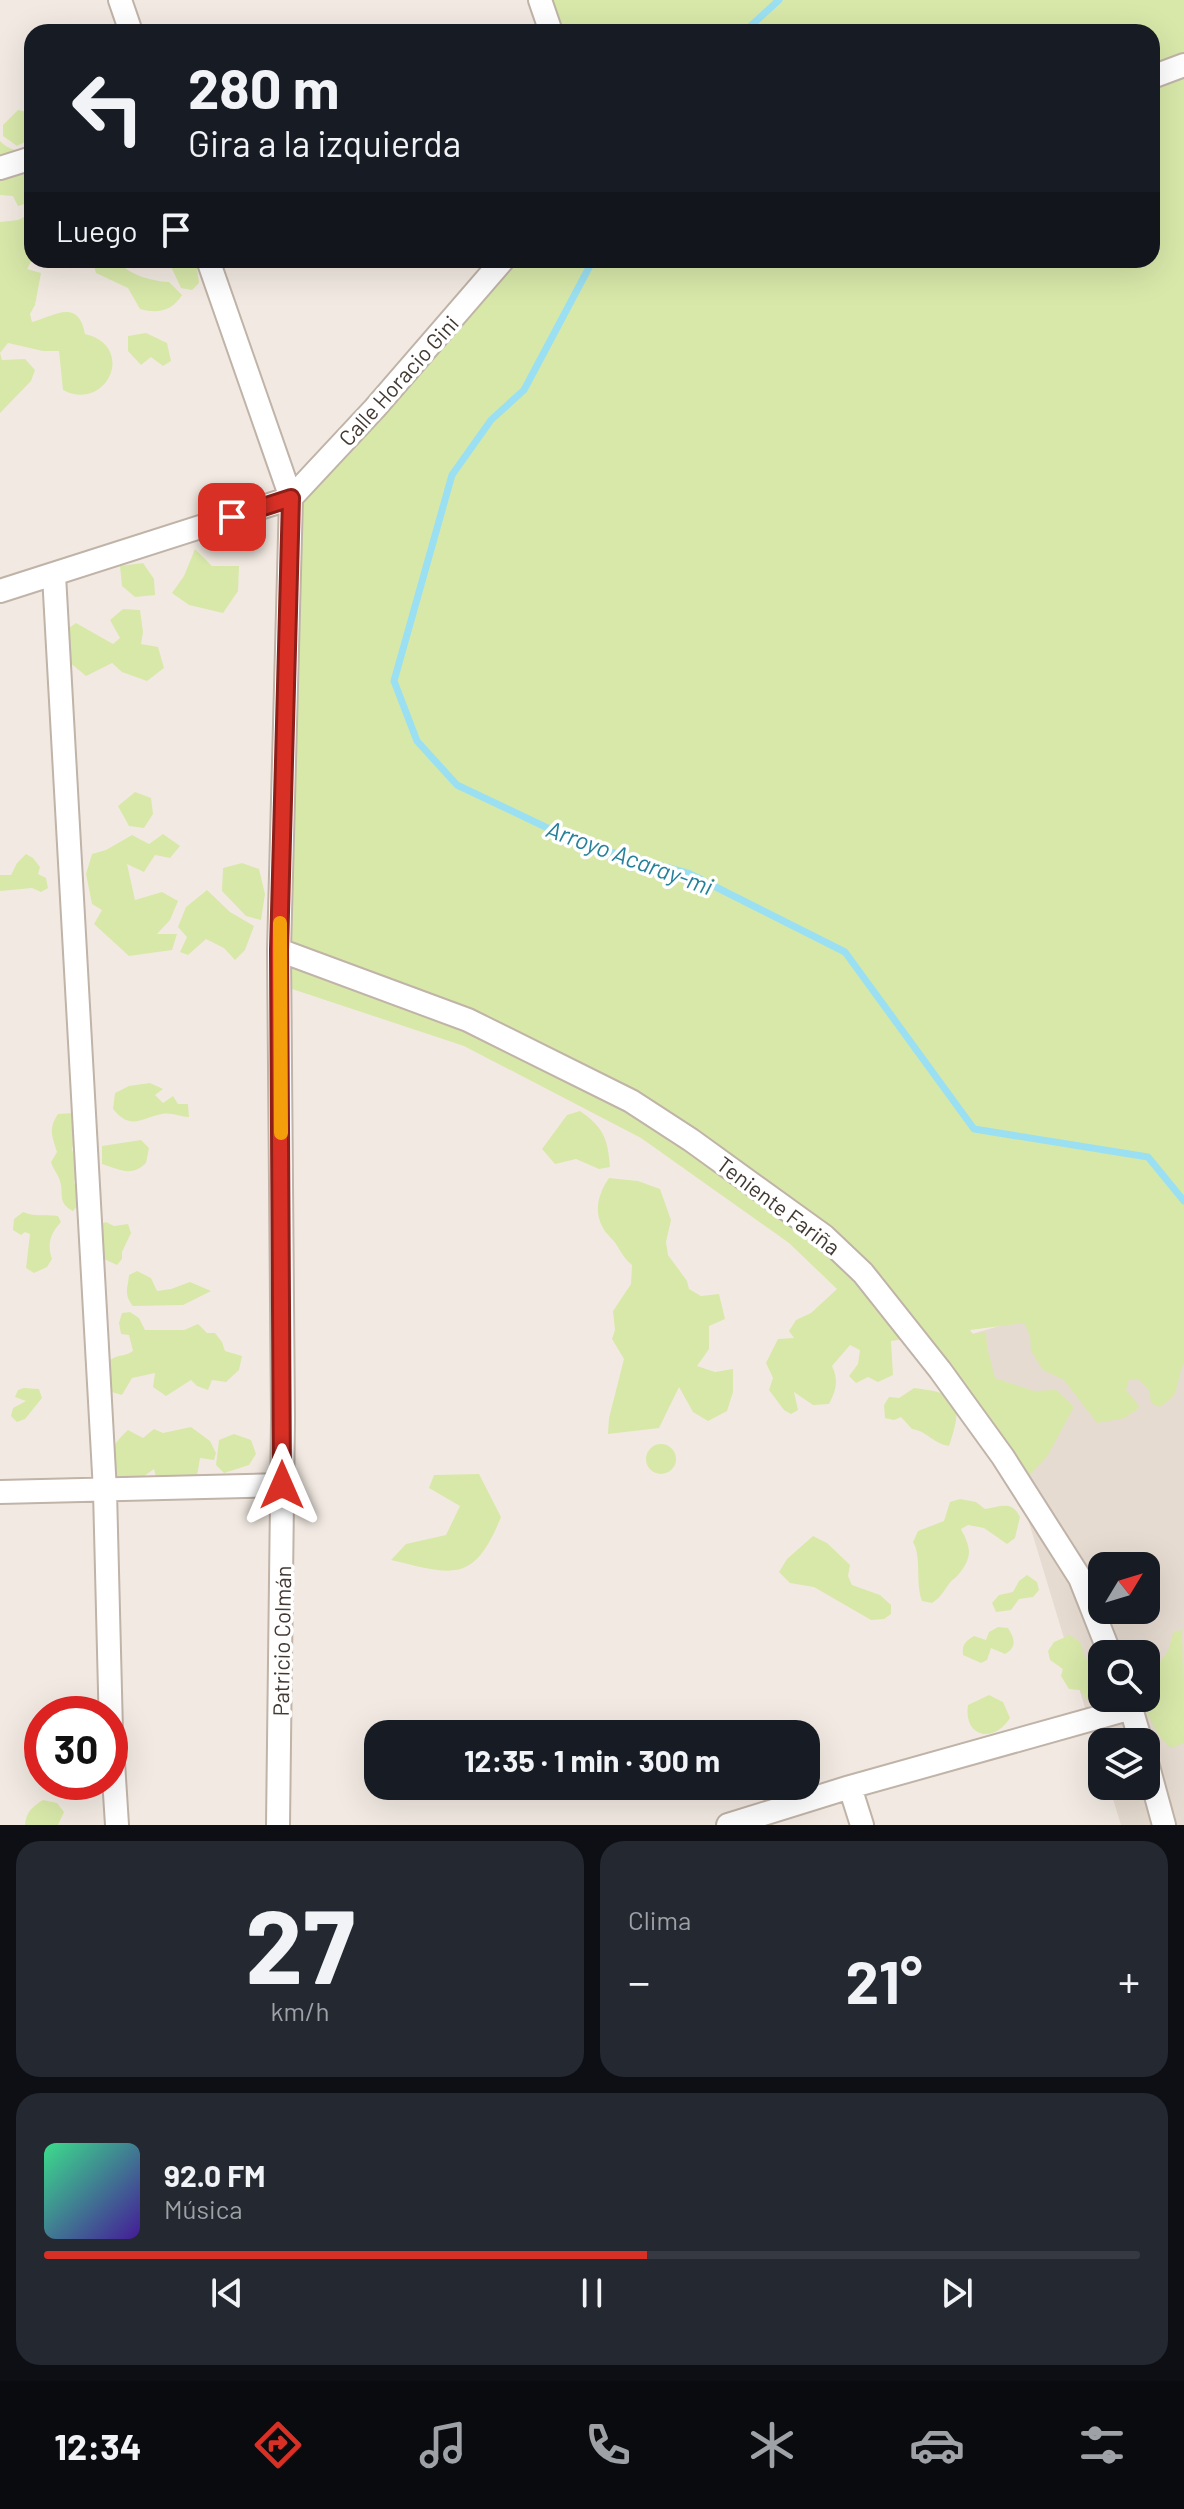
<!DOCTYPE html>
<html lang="es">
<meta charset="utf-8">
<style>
body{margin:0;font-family:Barlow,sans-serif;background:#242831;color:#f1f3f6;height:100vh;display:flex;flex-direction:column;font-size:30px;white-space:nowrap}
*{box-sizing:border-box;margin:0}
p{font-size:26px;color:#9ea1a6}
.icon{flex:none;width:44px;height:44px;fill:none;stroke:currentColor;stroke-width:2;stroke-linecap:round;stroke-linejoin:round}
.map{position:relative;height:1825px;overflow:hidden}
.panel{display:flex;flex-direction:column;gap:16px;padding:16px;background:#0d0f14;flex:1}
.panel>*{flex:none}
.top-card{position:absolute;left:24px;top:24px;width:1136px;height:244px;border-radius:24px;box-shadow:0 8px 32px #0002;background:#171b24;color:#f1f3f6;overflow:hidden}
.needle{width:52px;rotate:52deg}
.tools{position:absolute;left:1088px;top:1552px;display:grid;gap:16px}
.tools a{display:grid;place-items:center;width:72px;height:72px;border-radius:16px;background:#171b24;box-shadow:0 8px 32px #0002;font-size:40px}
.speed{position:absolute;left:24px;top:1696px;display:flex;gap:16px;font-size:40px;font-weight:700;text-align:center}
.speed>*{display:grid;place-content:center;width:104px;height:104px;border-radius:50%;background:#171b24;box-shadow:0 8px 32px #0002;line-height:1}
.speed .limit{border:12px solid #d22;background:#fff;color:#111}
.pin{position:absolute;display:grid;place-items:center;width:68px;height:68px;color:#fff;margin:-34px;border-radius:16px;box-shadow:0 4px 12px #0006}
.me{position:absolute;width:88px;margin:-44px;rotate:0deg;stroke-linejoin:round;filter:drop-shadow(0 0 6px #0008)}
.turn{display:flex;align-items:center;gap:28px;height:168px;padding:0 32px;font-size:36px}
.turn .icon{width:104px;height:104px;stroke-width:2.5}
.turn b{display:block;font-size:56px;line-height:68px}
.then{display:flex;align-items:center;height:76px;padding:0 32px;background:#0003;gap:16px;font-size:30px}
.big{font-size:60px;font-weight:700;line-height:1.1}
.panel .widget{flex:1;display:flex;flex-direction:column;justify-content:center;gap:12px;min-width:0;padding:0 28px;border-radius:24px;background:#242831}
.panel .dial{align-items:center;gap:0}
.dial b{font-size:104px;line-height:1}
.song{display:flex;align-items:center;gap:24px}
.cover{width:96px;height:96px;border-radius:12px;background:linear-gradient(135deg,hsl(150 70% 55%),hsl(260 70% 35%))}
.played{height:8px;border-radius:4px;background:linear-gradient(90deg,#d93025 55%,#363941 55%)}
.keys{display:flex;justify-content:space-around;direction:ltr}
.heat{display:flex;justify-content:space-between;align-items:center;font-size:44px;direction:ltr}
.panel .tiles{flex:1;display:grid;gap:16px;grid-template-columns:1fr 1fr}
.widget:last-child{grid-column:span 2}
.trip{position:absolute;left:364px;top:1720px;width:456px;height:80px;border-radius:24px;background:#171b24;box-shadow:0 8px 32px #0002;font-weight:700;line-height:80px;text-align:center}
.menu{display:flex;height:128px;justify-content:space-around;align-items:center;background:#090b0e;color:#9ea1a6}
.menu .icon{width:56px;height:56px}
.menu .on{color:#d93025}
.menu b{font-size:36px;color:#f1f3f6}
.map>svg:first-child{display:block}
.residential{fill:#e6dbd0;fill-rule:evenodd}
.green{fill:#d8e8a9}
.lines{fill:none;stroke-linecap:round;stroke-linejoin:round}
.stream{stroke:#9be0f2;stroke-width:7}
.minor-casing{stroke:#c0b3a8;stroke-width:26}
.minor{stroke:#fff;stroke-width:22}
.route-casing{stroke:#8d1f18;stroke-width:20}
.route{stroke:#d93025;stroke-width:14}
.slow{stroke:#f59e0b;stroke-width:14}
.labels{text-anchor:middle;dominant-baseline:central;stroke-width:7;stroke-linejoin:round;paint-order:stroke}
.street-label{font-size:22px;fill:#433933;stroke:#fff}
.water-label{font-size:24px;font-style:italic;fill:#25809a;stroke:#fff}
</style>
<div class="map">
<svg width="1184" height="1825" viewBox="0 0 1184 1825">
<rect width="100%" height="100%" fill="#f2eae2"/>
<!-- residential -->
<path class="residential" d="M1184 1272V1825H1121L1109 1786H1146V1742H1102V1764L972 1334ZM1102 1566H1146V1610H1102ZM1102 1654H1146V1698H1102Z"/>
<!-- green -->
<path class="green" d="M540 0H1184V1362C1174 1384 1184 1393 1159 1407L1151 1403 1149 1390 1139 1380H1129L1126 1390 1140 1407 1125 1418 1097 1423 1064 1380 1043 1370 1031 1351 1030 1335 1024 1323 970 1330 973 1334 986 1332 987 1347 995 1378 1034 1391 1056 1390 1074 1407 1048 1455 1031 1474H1013L962 1381 918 1337 891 1341 893 1375 878 1382 868 1377 856 1383 849 1376 858 1364 860 1350 850 1345 832 1366C839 1381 836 1390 829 1404L813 1405 794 1392 798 1410 791 1414 784 1410 769 1390 773 1378 766 1363 778 1339 794 1338 789 1331 796 1320 811 1313 837 1289 789 1243 641 1138 464 1046 283 986 286 499 501 260H1152V32H550Z
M18 110 32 113V138L17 146 3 136V125Z
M0 141C10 151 19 152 32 148L31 202 18 206 13 196 0 195Z
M32 213V260L27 269 41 273 35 305 30 314 32 322C53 317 78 297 85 334 137 346 107 413 63 390L59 351H43L8 343 0 353 2 360 25 359 35 370 31 381 0 413V222L18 220Z
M92 260H118C127 275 152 281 169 282L182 295C172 311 158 314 140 309L128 288 96 273Z
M168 260H196L199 283 192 290 181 288Z
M146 333 167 343 171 361 163 366 151 357 141 365 128 351V336Z
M195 549 212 566H239L238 591 223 613 189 605 172 593 184 576Z
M143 563 154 579 155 595 135 597 122 586 120 566Z
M123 609 140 610 143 632 141 644 158 647 164 668 147 681 122 672 112 663 86 676 68 661 66 630 76 623 113 644 120 638 110 620Z
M135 792 151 798 153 814 144 828 129 826 118 806Z
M163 834 180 846 170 858 155 855 144 872 127 864 135 900 162 892 178 901 170 920 157 934H177L172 950 129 956 94 924 102 910 92 904 86 874 92 854 106 850 132 835 149 844Z
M26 854 33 858 40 867 38 874 46 878 48 888 41 892 32 888 0 891V875H11L17 863Z
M242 863 259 869 265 894 261 920 246 916 222 891 223 868Z
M207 890 230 912 254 926 245 950 235 960 224 948 206 939 188 955 180 952 187 937 178 927 186 907Z
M150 1083 163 1089 155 1095 163 1103 173 1096 178 1104H188L189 1117C181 1117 170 1112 162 1114 141 1118 131 1131 113 1109L115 1093 129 1086Z
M580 1111C603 1127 608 1138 610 1167L599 1169 576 1159 555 1164 542 1149 567 1115Z
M73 1113 78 1136 72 1148 77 1174 74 1182 80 1194 81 1202 73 1211C57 1203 64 1194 60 1181 58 1174 53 1169 51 1162L57 1152C52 1136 48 1129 58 1114Z
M141 1140 149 1148 146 1163C132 1177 120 1170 102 1164V1146Z
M609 1178 638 1181 660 1189 671 1220 666 1242 668 1255 687 1281 689 1289 701 1296 719 1294 725 1319 709 1326V1349L697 1366 715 1372 733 1369V1392L727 1411 708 1421 693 1412 679 1387 659 1428 608 1434 609 1418 624 1359 612 1339 615 1330 613 1311 631 1284 632 1265C624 1258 621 1252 616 1244 612 1238 606 1234 603 1228 593 1211 599 1192 609 1178Z
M23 1212C34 1217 45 1214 58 1216L61 1222C50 1234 47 1244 52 1259L47 1267 34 1273 26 1268 30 1234 25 1232 21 1235 13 1230 14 1219Z
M106 1222 114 1226 128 1224 131 1233 122 1252V1259L117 1265 104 1259V1246L97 1240V1225Z
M137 1271 151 1278 157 1291 171 1289 190 1282 211 1291 183 1305 133 1306C123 1294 128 1288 129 1275Z
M130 1312 139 1318 145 1330H184L198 1324 207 1333H215L222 1342 225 1351 242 1356 239 1370 226 1382 212 1380 208 1390 197 1386 191 1380 166 1396 153 1387 155 1373 132 1378 122 1395 108 1391 110 1360C118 1354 125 1357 133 1351L129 1335 121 1334 119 1323 122 1313Z
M24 1388 39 1389 42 1398 25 1419 17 1422 11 1416 13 1408 26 1401 15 1397 18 1390Z
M914 1388C961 1393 963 1404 949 1446 932 1443 927 1431 912 1429L901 1417 894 1420 885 1418 884 1405 889 1397 899 1398Z
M191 1427 210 1441 216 1453 214 1460 200 1458 197 1476 188 1481 172 1476 156 1477 154 1469 140 1479 108 1476C107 1454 112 1445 128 1430L143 1438 154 1429 163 1433Z
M234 1434 251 1440 256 1454 249 1465 224 1473 216 1465 219 1440Z
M646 1459a15 15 0 1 1 30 0a15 15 0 1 1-30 0Z
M479 1474 501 1517C474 1584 453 1575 391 1560L406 1544 446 1535 460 1506 429 1488 434 1475Z
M960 1499 976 1502 985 1509C1000 1507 1012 1500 1020 1517L1015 1538 1007 1544 984 1528 968 1525 961 1529C971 1548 973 1557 958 1575 955 1579 951 1580 949 1584 943 1592 941 1597 932 1603L922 1601C915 1582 922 1557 913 1542L918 1531 944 1521 950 1502Z
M813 1536 827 1543 850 1565 848 1576 852 1585 880 1595 891 1605V1614L884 1619 871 1620 814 1587 790 1583 779 1572 787 1559Z
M1027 1575 1037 1582 1039 1590 1033 1597 1019 1599 1011 1610 996 1612 992 1603 999 1595 1013 1592 1019 1581Z
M998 1627 1008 1628C1015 1639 1017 1647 1005 1654L991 1648 987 1660 981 1663 963 1655C962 1644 965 1642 974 1636L986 1640 989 1632Z
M1182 1629 1184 1743 1171 1748C1155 1736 1150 1715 1138 1698H1146V1680L1168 1651 1173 1633Z
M1070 1635 1081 1643 1084 1656 1102 1672V1698H1106L1098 1703 1087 1700 1080 1690 1069 1689 1061 1676 1063 1669 1050 1660 1048 1651 1054 1642Z
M989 1695 1003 1702 1010 1718C994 1744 963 1737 968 1705Z
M43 1800 57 1803 64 1812 58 1825H25C26 1812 32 1807 43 1800Z"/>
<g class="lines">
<!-- stream -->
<path class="stream" d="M744 32 779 0
M593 260 524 390 491 420 452 475 394 681 417 741 457 785 579 843 688 873 845 952 974 1129 1148 1157 1184 1201"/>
<!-- minor casing -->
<g class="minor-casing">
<path id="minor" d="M120 0 131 32
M540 0 551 32
M1152 77 1184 65
M0 168 32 158
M208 260 291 498 279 950 283 1418 278 1825
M54 575 105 1491 111 1731 117 1825
M0 591 291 498 375 408 503 260
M279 950 468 1020 631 1101 691 1140 824 1236 863 1273 940 1370 1003 1457 1080 1578 1110 1654
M0 1492 282 1485
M1128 1698 1141 1742
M1146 1759 1164 1825
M850 1787 862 1825
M728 1825 850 1787 1132 1708"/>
</g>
<!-- minor -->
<use href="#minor" class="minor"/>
</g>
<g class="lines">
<!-- route casing -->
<g class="route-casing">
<path id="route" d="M232 517 291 498 279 950 282 1485"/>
</g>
<!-- route -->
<use href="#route" class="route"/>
<!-- slow -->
<path class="slow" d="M280 923 281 1133"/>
</g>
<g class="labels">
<!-- street labels -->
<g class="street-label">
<text transform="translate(398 380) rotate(-48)">Calle Horacio Gini</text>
<text transform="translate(779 1205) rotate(37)">Teniente Fariña</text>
<text transform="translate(281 1641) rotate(-89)">Patricio Colmán</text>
</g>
<!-- water labels -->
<g class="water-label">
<text transform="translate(630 857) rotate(20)">Arroyo Acaray-mi</text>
</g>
</g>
</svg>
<div class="tools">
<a><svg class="needle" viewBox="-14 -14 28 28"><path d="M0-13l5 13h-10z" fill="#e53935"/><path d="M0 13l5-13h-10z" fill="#9ea1a6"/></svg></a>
<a><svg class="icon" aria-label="search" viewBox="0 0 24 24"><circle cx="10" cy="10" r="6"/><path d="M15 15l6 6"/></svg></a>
<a><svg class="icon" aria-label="layers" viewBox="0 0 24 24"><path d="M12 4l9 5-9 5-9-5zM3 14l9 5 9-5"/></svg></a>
</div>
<div class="speed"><div class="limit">30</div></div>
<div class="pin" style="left:232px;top:517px;background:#d93025"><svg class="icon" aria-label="arrive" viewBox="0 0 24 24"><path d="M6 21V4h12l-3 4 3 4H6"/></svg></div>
<svg class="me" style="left:282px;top:1485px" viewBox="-20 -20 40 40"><path d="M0-17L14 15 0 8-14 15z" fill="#d93025" stroke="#fff" stroke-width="4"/></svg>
<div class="trip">12:35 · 1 min · 300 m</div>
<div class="top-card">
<div class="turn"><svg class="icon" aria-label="left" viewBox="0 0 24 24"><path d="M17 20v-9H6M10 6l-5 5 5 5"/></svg><div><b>280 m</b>Gira a la izquierda</div></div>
<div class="then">Luego<svg class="icon" aria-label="arrive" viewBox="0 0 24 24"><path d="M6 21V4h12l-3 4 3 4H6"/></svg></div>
</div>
</div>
<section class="panel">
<div class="tiles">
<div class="widget dial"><b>27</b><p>km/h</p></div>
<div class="widget"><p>Clima</p>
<div class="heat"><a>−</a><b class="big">21°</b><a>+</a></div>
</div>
<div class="widget">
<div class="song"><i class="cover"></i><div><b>92.0 FM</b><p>Música</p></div></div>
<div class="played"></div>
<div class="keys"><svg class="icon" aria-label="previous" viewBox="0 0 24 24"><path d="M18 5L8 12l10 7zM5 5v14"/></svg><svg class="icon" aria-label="pause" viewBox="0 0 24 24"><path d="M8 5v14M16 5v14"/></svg><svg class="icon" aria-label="next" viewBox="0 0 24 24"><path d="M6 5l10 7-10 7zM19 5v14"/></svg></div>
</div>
</div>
</section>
<nav class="menu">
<b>12:34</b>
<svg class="icon on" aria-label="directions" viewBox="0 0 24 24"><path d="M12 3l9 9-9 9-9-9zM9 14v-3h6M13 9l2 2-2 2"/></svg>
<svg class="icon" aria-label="music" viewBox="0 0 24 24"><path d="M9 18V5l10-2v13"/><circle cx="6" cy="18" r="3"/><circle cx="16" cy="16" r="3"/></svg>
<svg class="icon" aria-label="phone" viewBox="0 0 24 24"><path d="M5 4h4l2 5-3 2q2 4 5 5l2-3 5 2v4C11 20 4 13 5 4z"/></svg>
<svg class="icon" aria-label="climate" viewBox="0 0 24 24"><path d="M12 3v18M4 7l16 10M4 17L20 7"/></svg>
<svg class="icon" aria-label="car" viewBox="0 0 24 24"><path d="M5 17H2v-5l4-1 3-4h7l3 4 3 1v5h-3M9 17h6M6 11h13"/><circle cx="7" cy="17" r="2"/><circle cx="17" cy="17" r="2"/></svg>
<svg class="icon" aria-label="filters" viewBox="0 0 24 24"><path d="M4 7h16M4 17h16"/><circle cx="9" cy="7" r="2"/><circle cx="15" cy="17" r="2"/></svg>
</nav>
